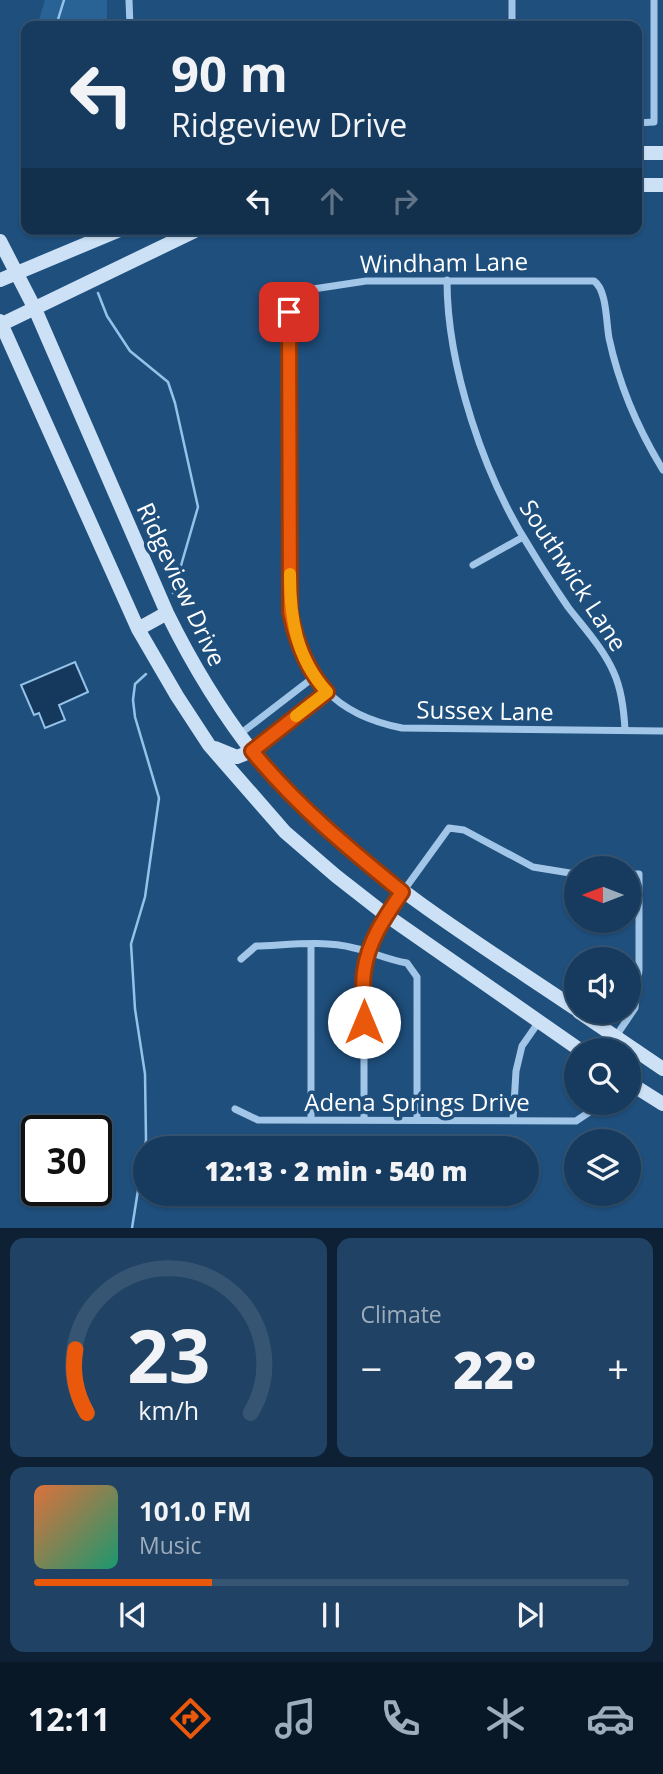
<!DOCTYPE html>
<meta charset="utf-8">
<style>
body{margin:0;font-family:"Open Sans",sans-serif;background:#204264;color:#f1f3f6;height:100vh;display:flex;flex-direction:column;font-size:26px;white-space:nowrap}
*{box-sizing:border-box;margin:0}
p{font-size:23px;color:#9eadbc}
.icon{flex:none;width:38px;height:38px;fill:none;stroke:currentColor;stroke-width:2;stroke-linecap:round;stroke-linejoin:round}
.map{position:relative;height:1228px;overflow:hidden}
.details{display:flex;flex-direction:column;gap:10px;padding:10px;background:#0d2034;flex:1}
.details>*{flex:none}
.top-card{position:absolute;left:21px;top:21px;width:621px;height:214px;border-radius:14px;box-shadow:0 2px 5px #0004,0 0 0 2px #365573;background:#173b5e;color:#f1f3f6;overflow:hidden}
.needle{width:46px;rotate:270deg}
.fabs{position:absolute;left:564px;top:856px;display:grid;gap:14px}
.fabs a{display:grid;place-items:center;width:77px;height:77px;border-radius:50%;background:#173b5e;box-shadow:0 2px 5px #0004,0 0 0 2px #365573;font-size:35px}
.speed{position:absolute;left:21px;top:1115px;display:flex;gap:14px;font-size:35px;font-weight:700;text-align:center}
.speed>*{display:grid;place-content:center;width:91px;height:91px;border-radius:50%;background:#173b5e;box-shadow:0 2px 5px #0004,0 0 0 2px #365573;line-height:1}
.speed .limit{border:4px solid #111;border-radius:10px;background:#fff;color:#111}
.pin{position:absolute;display:grid;place-items:center;width:60px;height:60px;color:#fff;margin:-30px;border-radius:14px;box-shadow:0 4px 10px #0006}
.me{position:absolute;width:77px;margin:-38px;rotate:0deg;stroke-linejoin:round;filter:drop-shadow(0 0 5px #0008)}
.turn{display:flex;align-items:center;gap:24px;height:147px;padding:0 35px;font-size:32px}
.turn .icon{width:91px;height:91px;stroke-width:2.5}
.turn b{display:block;font-size:49px;line-height:60px}
.lanes{display:flex;align-items:center;height:66px;padding:0 35px;background:#0003;justify-content:center;gap:35px;direction:ltr}
.lanes .off{opacity:.35}
.big{font-size:52px;font-weight:800;line-height:1.1}
.details .widget{flex:1;display:flex;flex-direction:column;justify-content:center;gap:10px;min-width:0;padding:0 24px;border-radius:14px;background:#204264}
.details .dial{align-items:center;gap:0}
.dial svg{height:182px;overflow:visible;fill:none;stroke:#365573;stroke-width:7;stroke-linecap:round;text-anchor:middle}
.dial text{fill:#f1f3f6;stroke:none}
.song{display:flex;align-items:center;gap:21px}
.cover{width:84px;height:84px;border-radius:10px;background:linear-gradient(135deg,hsl(20 70% 55%),hsl(160 70% 35%))}
.played{height:7px;border-radius:4px;background:linear-gradient(90deg,#ea580c 30%,#365573 30%)}
.keys{display:flex;justify-content:space-around;direction:ltr}
.heat{display:flex;justify-content:space-between;align-items:center;font-size:38px;direction:ltr}
.details .tiles{flex:1;display:grid;gap:10px;grid-template-columns:1fr 1fr}
.widget:last-child{grid-column:span 2}
.trip{position:absolute;left:133px;top:1136px;width:406px;height:70px;border-radius:35px;background:#173b5e;box-shadow:0 2px 5px #0004,0 0 0 2px #365573;font-weight:800;line-height:70px;text-align:center}
.dock{display:flex;height:112px;justify-content:space-around;align-items:center;background:#091826;color:#9eadbc}
.dock .icon{width:49px;height:49px}
.dock .on{color:#ea580c}
.dock b{font-size:32px;color:#f1f3f6}
.map>svg:first-child{display:block}
.green{fill:#296295}
.water{fill:#15395c;stroke:#95c2e8;stroke-width:2}
.lines{fill:none;stroke-linecap:round;stroke-linejoin:round}
.stream{stroke:#95c2e8;stroke-width:2.5}
.street{stroke:#a2c6e7;stroke-width:7}
.secondary{stroke:#cce1f6;stroke-width:14}
.route-casing{stroke:#983908;stroke-width:18}
.route{stroke:#ea580c;stroke-width:12}
.slow{stroke:#f59e0b;stroke-width:12}
.labels{text-anchor:middle;dominant-baseline:central;stroke-width:7;stroke-linejoin:round;paint-order:stroke}
.street-label{font-size:24px;fill:#fff;stroke:#1f4f7d}
</style>
<div class="map">
<svg width="663" height="1228" viewBox="0 0 663 1228">
<rect width="100%" height="100%" fill="#1f4f7d"/>
<!-- green -->
<path class="green" d="M45 0H107V26H37Z"/>
<!-- water -->
<path class="water" d="M75 662 88 692 59 705 65 720 45 728 39 713 34 715 21 685Z"/>
<g class="lines">
<!-- stream -->
<path class="stream" d="M56 26 64 0
M98 293 107 316 130 351 168 382 175 403 198 507 173 593
M132 1228 146 1140 145 1074 135 1009 131 944 145 897 159 798 135 717 133 700 135 684 146 674"/>
<!-- street -->
<path class="street" d="M129 0 130 26
M512 0V26
M637 123 654 122V0
M447 280C447 366 484 476 530 548 542 568 555 588 568 607 584 628 603 648 614 673 622 691 624 710 625 730
M663 470C638 429 619 385 609 338 606 322 607 290 594 281H366L300 291 292 298 289 306 290 612C302 678 335 715 402 728L663 731
M473 565 523 537
M240 734 314 677
M252 751 327 692
M241 959 256 946C288 945 324 940 354 948 372 952 388 960 407 963L417 977V1120
M616 1036 635 1008 639 970V874H628
M235 1109 258 1120 576 1121 597 1107
M311 1120V945
M364 1120V973L370 945 386 915 449 828 464 830 533 867 576 874
M513 1121 516 1071 522 1046 538 1023"/>
<!-- secondary -->
<path class="secondary" d="M637 153H663
M637 185H663
M0 241 35 309 167 613C196 672 230 727 273 777 286 792 301 805 315 818 394 892 487 949 576 1009
M0 280 122 229
M0 321 138 629 177 696 209 745 285 832 336 876 386 915 580 1050
M0 325 199 229
M138 629 167 613
M215 748 237 757 252 751
M579 1012 663 1069
M628 1082 663 1104"/>
</g>
<g class="lines">
<!-- route casing -->
<g class="route-casing">
<path id="route" d="M289 312 290 612C296 642 306 669 327 692L252 751C296 805 348 848 402 892 385 917 368 941 364 972 362 988 364 1006 364 1022"/>
</g>
<!-- route -->
<use href="#route" class="route"/>
<!-- slow -->
<path class="slow" d="M290 574C290 618 296 658 327 692L296 716"/>
</g>
<g class="labels">
<!-- street labels -->
<g class="street-label">
<text transform="translate(444 262) rotate(-1)">Windham Lane</text>
<text transform="translate(574 575) rotate(57)">Southwick Lane</text>
<text transform="translate(182 584) rotate(65)">Ridgeview Drive</text>
<text transform="translate(485 710) rotate(1)">Sussex Lane</text>
<text x="417" y="1101">Adena Springs Drive</text>
</g>
</g>
</svg>
<div class="fabs">
<a><svg class="needle" viewBox="-14 -14 28 28"><path d="M0-13l5 13h-10z" fill="#e53935"/><path d="M0 13l5-13h-10z" fill="#9eadbc"/></svg></a>
<a><svg class="icon" aria-label="sound" viewBox="0 0 24 24"><path d="M4 9h4l5-4v14l-5-4H4zM17 9q2 3 0 6"/></svg></a>
<a><svg class="icon" aria-label="search" viewBox="0 0 24 24"><circle cx="10" cy="10" r="6"/><path d="M15 15l6 6"/></svg></a>
<a><svg class="icon" aria-label="layers" viewBox="0 0 24 24"><path d="M12 4l9 5-9 5-9-5zM3 14l9 5 9-5"/></svg></a>
</div>
<div class="speed"><div class="limit">30</div></div>
<div class="pin" style="left:289px;top:312px;background:#d93025"><svg class="icon" aria-label="arrive" viewBox="0 0 24 24"><path d="M6 21V4h12l-3 4 3 4H6"/></svg></div>
<svg class="me" style="left:364px;top:1022px" viewBox="-20 -20 40 40"><circle r="19" fill="#fff"/><path d="M0-13L10 11 0 6-10 11z" fill="#ea580c"/></svg>
<div class="trip">12:13 · 2 min · 540 m</div>
<div class="top-card">
<div class="turn"><svg class="icon" aria-label="left" viewBox="0 0 24 24"><path d="M17 20v-9H6M10 6l-5 5 5 5"/></svg><div><b>90 m</b>Ridgeview Drive</div></div>
<div class="lanes"><svg class="icon" aria-label="left" viewBox="0 0 24 24"><path d="M17 20v-9H6M10 6l-5 5 5 5"/></svg><svg class="icon off" aria-label="ahead" viewBox="0 0 24 24"><path d="M12 20V5M6 11l6-6 6 6"/></svg><svg class="icon off" aria-label="right" viewBox="0 0 24 24"><path d="M7 20v-9h11M14 6l5 5-5 5"/></svg></div>
</div>
</div>
<section class="details">
<div class="tiles">
<div class="widget dial"><svg viewBox="0 0 100 80">
<path d="M14 69A42 42 0 1 1 86 69"/>
<path d="M14 69A42 42 0 0 1 9 41" stroke="#ea580c"/>
<text x="50" y="56" font-size="32" font-weight="700">23</text>
<text x="50" y="72" font-size="11">km/h</text>
</svg></div>
<div class="widget"><p>Climate</p>
<div class="heat"><a>−</a><b class="big">22°</b><a>+</a></div>
</div>
<div class="widget">
<div class="song"><i class="cover"></i><div><b>101.0 FM</b><p>Music</p></div></div>
<div class="played"></div>
<div class="keys"><svg class="icon" aria-label="previous" viewBox="0 0 24 24"><path d="M18 5L8 12l10 7zM5 5v14"/></svg><svg class="icon" aria-label="pause" viewBox="0 0 24 24"><path d="M8 5v14M16 5v14"/></svg><svg class="icon" aria-label="next" viewBox="0 0 24 24"><path d="M6 5l10 7-10 7zM19 5v14"/></svg></div>
</div>
</div>
</section>
<nav class="dock">
<b>12:11</b>
<svg class="icon on" aria-label="directions" viewBox="0 0 24 24"><path d="M12 3l9 9-9 9-9-9zM9 14v-3h6M13 9l2 2-2 2"/></svg>
<svg class="icon" aria-label="music" viewBox="0 0 24 24"><path d="M9 18V5l10-2v13"/><circle cx="6" cy="18" r="3"/><circle cx="16" cy="16" r="3"/></svg>
<svg class="icon" aria-label="phone" viewBox="0 0 24 24"><path d="M5 4h4l2 5-3 2q2 4 5 5l2-3 5 2v4C11 20 4 13 5 4z"/></svg>
<svg class="icon" aria-label="climate" viewBox="0 0 24 24"><path d="M12 3v18M4 7l16 10M4 17L20 7"/></svg>
<svg class="icon" aria-label="car" viewBox="0 0 24 24"><path d="M5 17H2v-5l4-1 3-4h7l3 4 3 1v5h-3M9 17h6M6 11h13"/><circle cx="7" cy="17" r="2"/><circle cx="17" cy="17" r="2"/></svg>
</nav>
